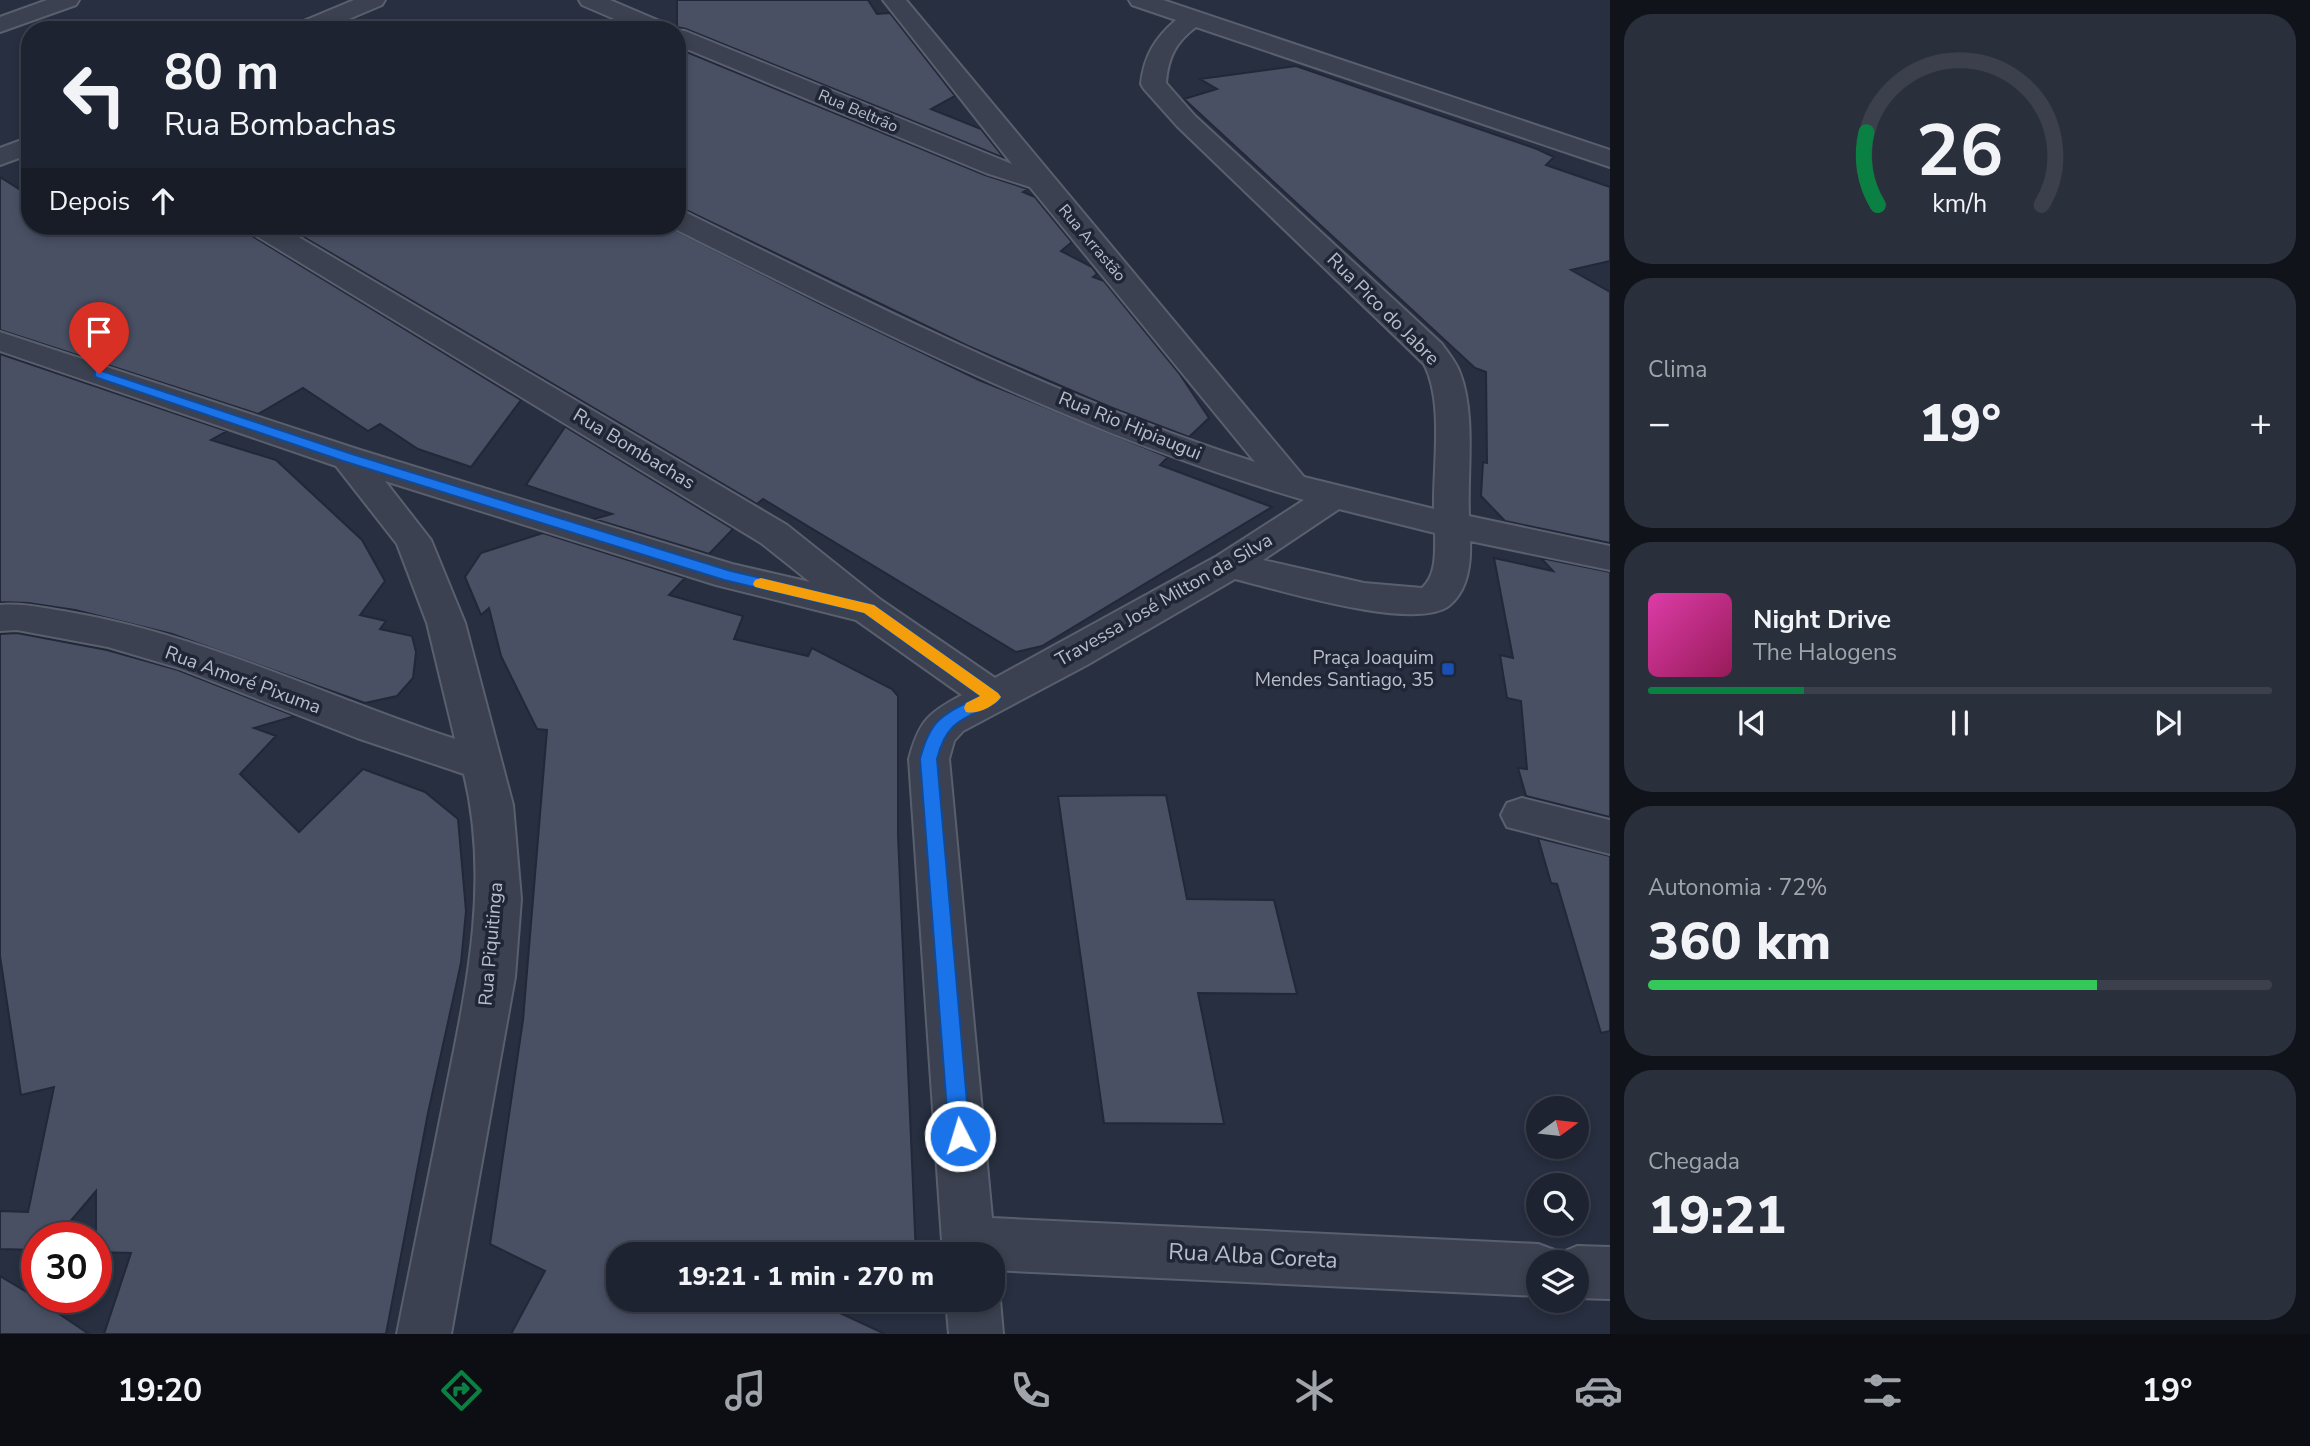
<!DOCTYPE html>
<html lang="pt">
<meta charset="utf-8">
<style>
body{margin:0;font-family:"Nunito Sans",sans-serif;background:#2a2f3c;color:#f1f3f6;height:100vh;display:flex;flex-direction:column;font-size:26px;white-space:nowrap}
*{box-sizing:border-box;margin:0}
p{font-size:23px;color:#a0a4ab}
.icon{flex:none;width:38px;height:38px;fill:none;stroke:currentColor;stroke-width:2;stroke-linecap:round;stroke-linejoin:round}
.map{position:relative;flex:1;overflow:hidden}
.details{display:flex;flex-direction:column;gap:14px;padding:14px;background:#10131a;width:700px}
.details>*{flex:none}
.top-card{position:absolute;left:21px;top:21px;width:665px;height:214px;border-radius:28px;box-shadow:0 4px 10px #0003,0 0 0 2px #3b404c;background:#1d2330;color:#f1f3f6;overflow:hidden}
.needle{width:46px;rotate:75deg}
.tools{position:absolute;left:1526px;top:1096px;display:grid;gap:14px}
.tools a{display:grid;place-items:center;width:63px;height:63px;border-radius:50%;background:#1d2330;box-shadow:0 4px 10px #0003,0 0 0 2px #3b404c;font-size:35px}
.speed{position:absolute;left:21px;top:1222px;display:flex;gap:14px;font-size:35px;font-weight:700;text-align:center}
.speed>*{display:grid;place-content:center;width:91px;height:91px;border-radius:50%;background:#1d2330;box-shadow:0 4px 10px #0003,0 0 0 2px #3b404c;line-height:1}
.speed .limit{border:10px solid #d22;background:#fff;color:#111}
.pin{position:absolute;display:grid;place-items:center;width:60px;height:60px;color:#fff;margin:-72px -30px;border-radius:50% 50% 50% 0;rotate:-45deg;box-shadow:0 0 7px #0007}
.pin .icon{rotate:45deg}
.me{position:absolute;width:77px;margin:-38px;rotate:355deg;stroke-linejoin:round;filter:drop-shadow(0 0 5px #0008)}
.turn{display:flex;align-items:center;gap:24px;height:147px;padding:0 28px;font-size:32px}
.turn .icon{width:91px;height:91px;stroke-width:2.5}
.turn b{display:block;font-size:49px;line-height:60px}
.then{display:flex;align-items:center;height:66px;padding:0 28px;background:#0003;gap:14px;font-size:26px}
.big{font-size:52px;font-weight:800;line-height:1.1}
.details .tile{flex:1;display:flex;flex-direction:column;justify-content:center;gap:10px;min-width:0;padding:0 24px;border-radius:28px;background:#2a2f3c}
.details .dial{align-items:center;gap:0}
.dial svg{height:182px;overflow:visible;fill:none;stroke:#3b404c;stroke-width:7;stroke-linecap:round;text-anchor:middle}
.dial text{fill:#f1f3f6;stroke:none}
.song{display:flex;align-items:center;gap:21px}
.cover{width:84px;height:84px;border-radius:10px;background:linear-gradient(135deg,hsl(320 70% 55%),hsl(330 70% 35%))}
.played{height:7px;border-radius:4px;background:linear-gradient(90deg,#0b8043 25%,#3b404c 25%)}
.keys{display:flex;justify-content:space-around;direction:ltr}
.heat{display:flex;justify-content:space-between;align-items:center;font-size:38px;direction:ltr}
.charge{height:10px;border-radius:5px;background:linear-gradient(90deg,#34c759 72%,#3b404c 0)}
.trip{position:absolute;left:606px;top:1242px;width:399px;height:70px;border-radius:28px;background:#1d2330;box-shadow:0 4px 10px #0003,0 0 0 2px #3b404c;font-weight:800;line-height:70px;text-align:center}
.dock{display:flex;height:112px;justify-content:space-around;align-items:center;background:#0c0e13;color:#a0a4ab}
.dock .icon{width:49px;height:49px}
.dock .current{color:#0b8043}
.dock b{font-size:32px;color:#f1f3f6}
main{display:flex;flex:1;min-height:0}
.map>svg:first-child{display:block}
.building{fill:#495064;stroke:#222837;stroke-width:2}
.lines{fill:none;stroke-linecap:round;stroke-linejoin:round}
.minor-casing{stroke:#595f6d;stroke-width:4}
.minor{fill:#3b4150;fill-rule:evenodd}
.route{fill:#1a73e8;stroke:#114b97;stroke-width:2}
.slow{fill:#f59e0b}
.transit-dot{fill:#1a4fb4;stroke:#202635;stroke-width:2.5}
.labels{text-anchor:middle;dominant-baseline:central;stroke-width:7;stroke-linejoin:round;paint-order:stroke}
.far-street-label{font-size:16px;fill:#b8bdca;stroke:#202635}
.street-label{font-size:19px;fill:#b8bdca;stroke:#202635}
.poi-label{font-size:19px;fill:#b8bdca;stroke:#202635;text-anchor:end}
.near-street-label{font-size:23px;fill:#b8bdca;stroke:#202635}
</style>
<main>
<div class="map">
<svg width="1610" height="1334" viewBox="0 0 1610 1334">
<rect width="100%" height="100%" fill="#272f40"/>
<!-- building -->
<path class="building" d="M677 0H868L877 14 890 13 955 96 931 109 981 129 1004 158 686 29 677 27Z
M677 48 985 175 1028 189 1023 192 1035 197 1072 242 1061 251 1092 267 1097 274 1093 277 1104 281 1179 373 1209 418 1189 437 1110 407 968 346 688 211 677 208Z
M1296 66 1537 149 1554 157 1546 165 1610 187V261L1571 270 1610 292V543L1505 521 1481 496 1483 462 1487 463 1486 372 1475 368 1184 99 1217 89 1200 79Z
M0 177 30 196V226H243L249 234 521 400 471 467 418 449 380 424 368 431 303 388 258 414 0 330Z
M285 226H667L823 305 979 380 1168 457 1160 465 1272 507 1042 646 1016 652 763 499 757 504Z
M0 354 227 431 211 440 276 460 362 540 385 581 360 615 386 621 380 629 412 636 416 652 413 678 397 696 365 703 172 634 75 610 28 603 0 602Z
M565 427 564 426 733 529 709 554 594 519 612 514 526 485Z
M543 533 685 578 669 595 743 616 734 639 808 656 812 648 892 689 898 696V835L916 1255H618V1300H831L829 1308 885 1334H511L545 1271 490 1244 523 1020 547 730 537 729 501 656 489 608 481 615 465 577 481 553Z
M1494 558 1553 571 1541 558 1610 572V817L1526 796 1518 768 1527 769 1521 701 1507 698 1500 655 1513 658Z
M17 633 107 650 178 670 295 716 254 728 276 736 240 774 299 832 363 769 425 792 458 819 466 911 461 963 428 1113 386 1334H104L131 1253 96 1252V1191L57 1237H37V1250L0 1249V1211L28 1212 54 1087 21 1095 0 956V634Z
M1166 795 1187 899 1274 900 1297 994 1198 993 1224 1124 1104 1123 1058 796Z
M1538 838 1610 856V1031L1601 1033 1557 884 1551 883Z
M0 1276 25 1291 89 1334H0Z"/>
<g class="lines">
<!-- minor casing -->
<g class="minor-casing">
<path id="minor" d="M47 0H79L76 5 0 32V17Z
M354 0H385L382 5 323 30H290L294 25Z
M579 0H610L669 25 673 30H640L582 5Z
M883 0H906L1304 477 1434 509C1433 466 1444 402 1424 364L1177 126 1144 89 1141 84C1144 56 1155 38 1176 20L1132 5 1129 0H1163L1610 150V167L1196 27C1176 42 1168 57 1166 83L1195 116 1442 344C1448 353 1456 362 1460 373 1476 414 1467 473 1469 516L1610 546V570L1470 541C1471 563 1468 590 1450 605 1417 633 1276 589 1235 579L1087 665 963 731 954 741 949 759 992 1218 1538 1244 1557 1251 1558 1254 1577 1246 1610 1247V1299L1577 1298V1262H1538V1296L992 1270V1255H943L909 759C919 721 928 713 962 695L856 620 716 585 385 481 431 540 465 623 513 805 521 899 515 977 451 1334H397C412 1258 428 1181 443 1105 465 995 491 886 464 774L357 738 179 668 108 647 17 630 0 631V605C25 603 49 609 74 613 206 636 329 698 455 739L427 623 397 544 336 466 0 351V332L360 450 732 564 810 582 761 543 250 232 246 226H280L787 525 881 600 995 678 1217 556 1304 500C1082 435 875 329 669 226H677V211L687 213C872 304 1058 399 1255 462L1030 187 986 173 677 45V30H674L685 31 1012 164ZM1339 509 1435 533C1435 551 1437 575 1422 588L1364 583 1263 560Z
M30 137V154L0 165V148Z
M1522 798 1610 820V854L1507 827 1501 815 1507 803Z
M992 1282 1000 1300 1003 1334H949L946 1300H992Z"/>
</g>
<!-- minor -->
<use href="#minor" class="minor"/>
</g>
<!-- route -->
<path class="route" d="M99 370 352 454 731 571 874 605 998 693 1001 697 998 702C965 719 947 719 937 759L970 1136 967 1142 960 1145 952 1142 949 1136 920 759C931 717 943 715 980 696L864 613 724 580 343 461 95 377V371Z"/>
<!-- slow -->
<path class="slow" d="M761 578 874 605 998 693 1001 697C995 706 977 715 966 712L964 708 966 703 980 696 864 613 755 587 753 584 755 580Z"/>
<!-- markers -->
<rect class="transit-dot" x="1441" y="662" width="14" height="14" rx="3.5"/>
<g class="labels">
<!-- far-street labels -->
<g class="far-street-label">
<text transform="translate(858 111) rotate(23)">Rua Beltrão</text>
<text transform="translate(1092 243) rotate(50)">Rua Arrastão</text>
</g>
<!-- street labels -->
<g class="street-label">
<text transform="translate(1383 309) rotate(45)">Rua Pico do Jabre</text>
<text transform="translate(1130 426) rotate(22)">Rua Rio Hipiaugui</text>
<text transform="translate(634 449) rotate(31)">Rua Bombachas</text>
<text transform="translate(1164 600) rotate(-30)">Travessa José Milton da Silva</text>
<text transform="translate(243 680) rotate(20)">Rua Amoré Pixuma</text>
<text transform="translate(491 944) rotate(-85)">Rua Piquitinga</text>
</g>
<!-- poi labels -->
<g class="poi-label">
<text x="1434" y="658">Praça Joaquim<tspan x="1434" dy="22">Mendes Santiago, 35</tspan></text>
</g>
<!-- near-street labels -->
<g class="near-street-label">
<text transform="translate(1253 1256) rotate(3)">Rua Alba Coreta</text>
</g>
</g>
</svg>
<div class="tools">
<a><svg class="needle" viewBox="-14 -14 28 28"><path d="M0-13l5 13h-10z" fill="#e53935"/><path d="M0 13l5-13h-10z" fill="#a0a4ab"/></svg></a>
<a><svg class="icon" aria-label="search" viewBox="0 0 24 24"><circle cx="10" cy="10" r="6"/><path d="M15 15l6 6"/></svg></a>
<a><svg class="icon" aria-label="layers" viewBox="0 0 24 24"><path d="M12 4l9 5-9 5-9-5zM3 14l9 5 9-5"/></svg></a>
</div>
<div class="speed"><div class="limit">30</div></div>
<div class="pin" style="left:99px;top:374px;background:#d93025"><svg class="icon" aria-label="arrive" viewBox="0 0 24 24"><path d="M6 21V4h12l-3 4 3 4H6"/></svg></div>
<svg class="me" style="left:960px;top:1136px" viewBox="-20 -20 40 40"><circle r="17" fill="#1a73e8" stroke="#fff" stroke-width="3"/><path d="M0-11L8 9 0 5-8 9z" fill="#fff"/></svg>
<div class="trip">19:21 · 1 min · 270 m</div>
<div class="top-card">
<div class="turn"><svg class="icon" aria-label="left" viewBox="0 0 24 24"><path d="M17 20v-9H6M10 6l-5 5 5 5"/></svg><div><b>80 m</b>Rua Bombachas</div></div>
<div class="then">Depois<svg class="icon" aria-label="ahead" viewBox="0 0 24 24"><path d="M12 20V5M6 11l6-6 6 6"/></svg></div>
</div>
</div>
<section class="details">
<div class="tile dial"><svg viewBox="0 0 100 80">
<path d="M14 69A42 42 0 1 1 86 69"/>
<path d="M14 69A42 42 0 0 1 9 37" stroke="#0b8043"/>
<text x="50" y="56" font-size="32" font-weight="700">26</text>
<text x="50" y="72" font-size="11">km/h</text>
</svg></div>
<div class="tile"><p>Clima</p>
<div class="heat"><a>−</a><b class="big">19°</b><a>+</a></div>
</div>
<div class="tile">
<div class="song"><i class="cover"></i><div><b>Night Drive</b><p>The Halogens</p></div></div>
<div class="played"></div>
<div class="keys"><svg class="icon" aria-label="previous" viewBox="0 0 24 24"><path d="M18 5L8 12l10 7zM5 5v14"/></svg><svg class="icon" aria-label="pause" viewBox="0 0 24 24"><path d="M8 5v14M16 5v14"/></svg><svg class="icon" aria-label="next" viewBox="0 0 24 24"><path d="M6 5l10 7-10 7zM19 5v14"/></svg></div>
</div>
<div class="tile"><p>Autonomia · 72%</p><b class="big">360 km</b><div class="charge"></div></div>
<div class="tile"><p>Chegada</p><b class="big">19:21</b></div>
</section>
</main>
<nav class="dock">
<b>19:20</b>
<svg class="icon current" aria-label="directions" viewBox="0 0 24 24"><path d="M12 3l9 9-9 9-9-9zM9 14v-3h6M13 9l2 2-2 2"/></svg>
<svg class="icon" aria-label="music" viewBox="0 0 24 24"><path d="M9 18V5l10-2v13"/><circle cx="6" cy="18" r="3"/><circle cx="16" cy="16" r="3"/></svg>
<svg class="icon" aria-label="phone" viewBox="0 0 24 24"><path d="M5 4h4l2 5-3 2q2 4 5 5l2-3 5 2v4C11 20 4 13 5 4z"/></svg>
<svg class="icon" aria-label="climate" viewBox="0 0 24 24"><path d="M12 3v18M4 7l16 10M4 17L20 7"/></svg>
<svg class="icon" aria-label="car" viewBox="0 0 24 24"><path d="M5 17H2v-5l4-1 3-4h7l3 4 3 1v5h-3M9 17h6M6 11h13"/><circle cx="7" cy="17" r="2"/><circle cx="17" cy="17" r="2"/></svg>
<svg class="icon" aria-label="filters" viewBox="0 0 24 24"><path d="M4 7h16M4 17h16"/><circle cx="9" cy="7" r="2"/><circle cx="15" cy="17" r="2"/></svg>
<b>19°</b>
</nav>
